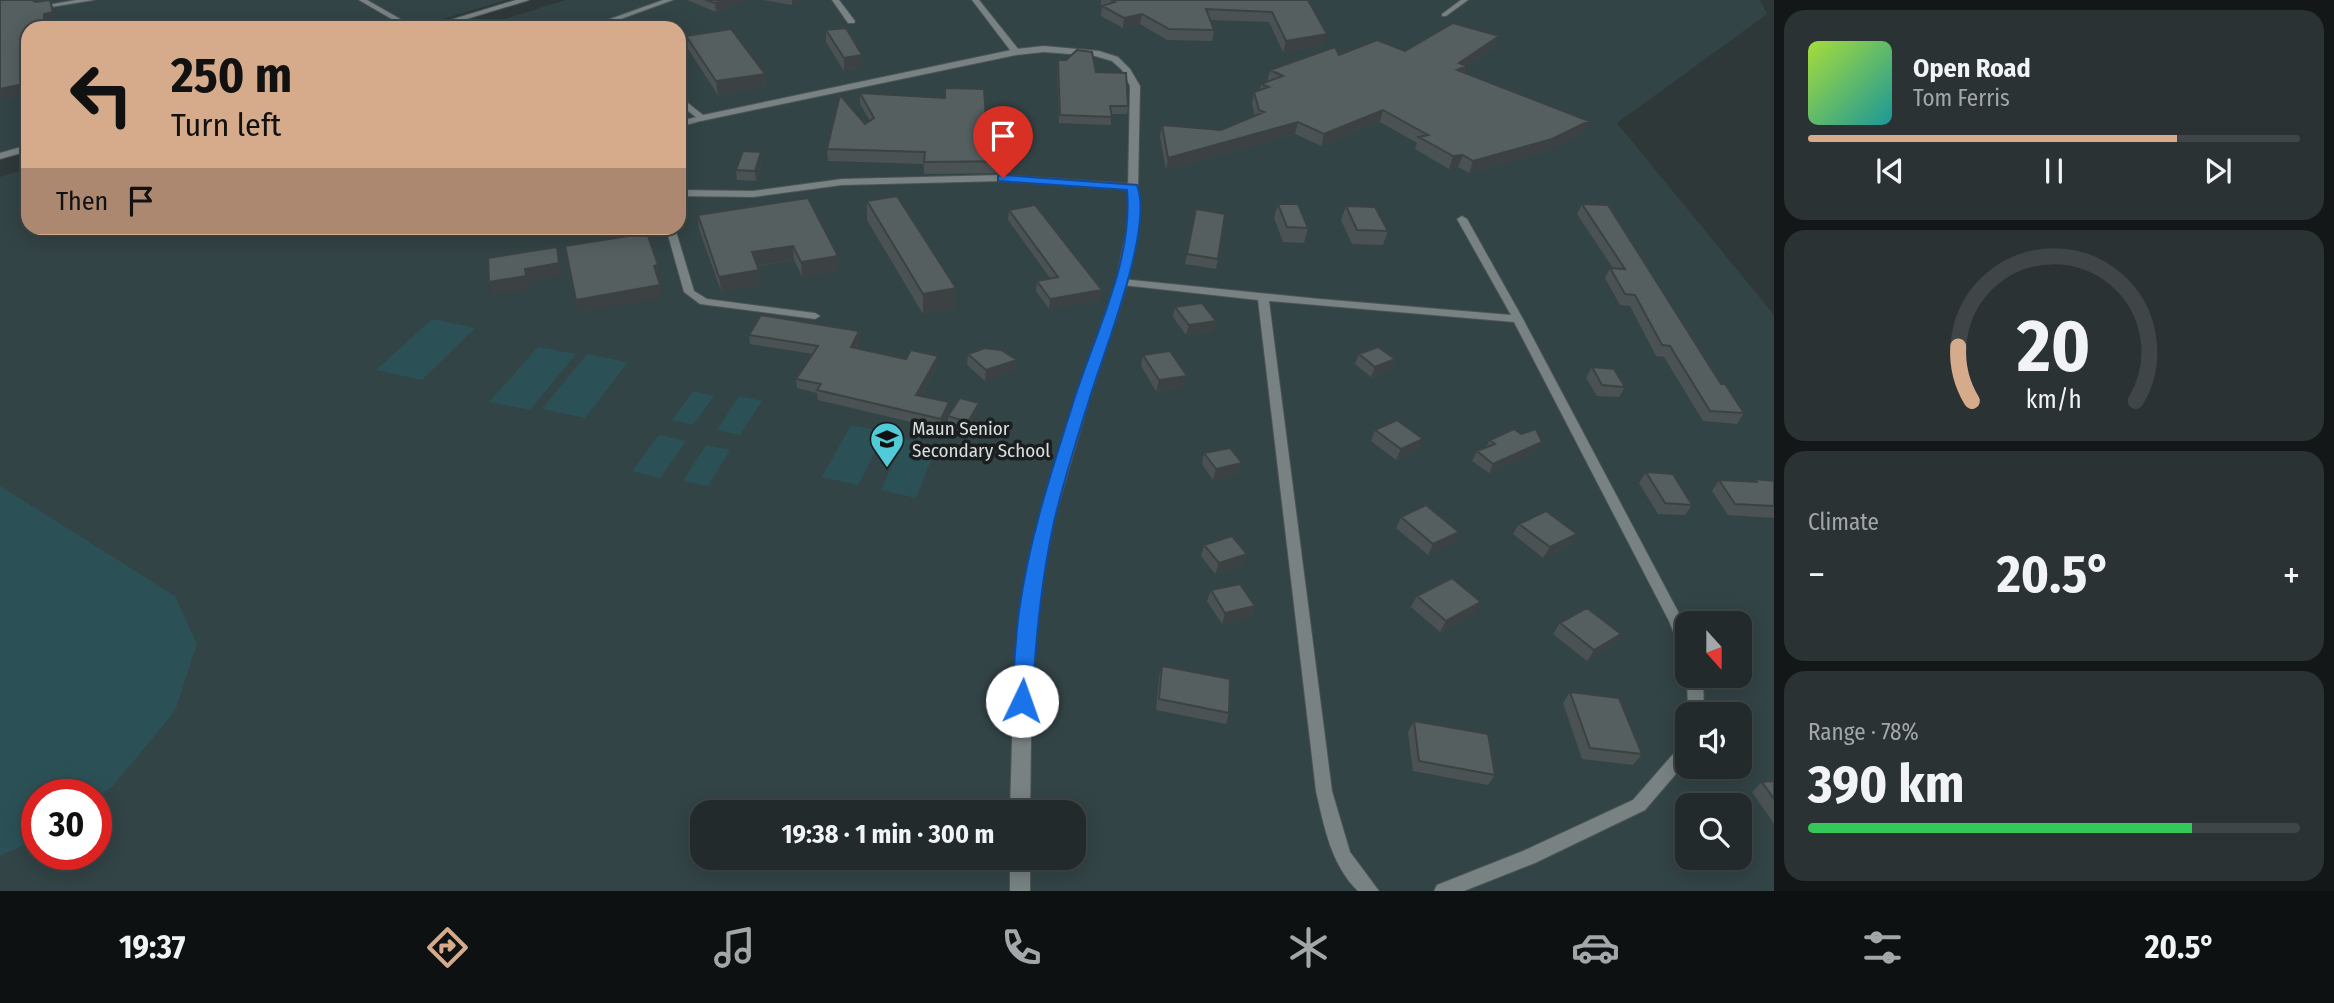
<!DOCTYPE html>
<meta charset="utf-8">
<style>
body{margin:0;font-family:"Fira Sans Condensed",sans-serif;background:#2b3233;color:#f1f3f6;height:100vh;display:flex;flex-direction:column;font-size:26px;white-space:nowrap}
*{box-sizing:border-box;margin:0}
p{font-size:23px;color:#a3a7a9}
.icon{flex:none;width:38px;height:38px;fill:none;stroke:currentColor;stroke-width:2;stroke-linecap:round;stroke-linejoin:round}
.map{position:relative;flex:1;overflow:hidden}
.panel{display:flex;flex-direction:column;gap:10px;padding:10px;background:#131718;width:560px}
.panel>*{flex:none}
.hud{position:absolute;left:21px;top:21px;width:665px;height:214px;border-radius:21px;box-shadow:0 4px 18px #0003,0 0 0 2px #404647;background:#d6ab8b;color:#111;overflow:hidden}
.needle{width:46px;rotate:159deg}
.controls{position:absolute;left:1675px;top:611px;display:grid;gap:14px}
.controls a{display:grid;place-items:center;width:77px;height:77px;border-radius:14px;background:#232a2b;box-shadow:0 4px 18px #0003,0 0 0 2px #404647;font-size:35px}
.speed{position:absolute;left:21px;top:779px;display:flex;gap:14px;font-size:35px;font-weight:700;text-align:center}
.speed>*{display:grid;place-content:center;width:91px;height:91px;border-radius:50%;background:#232a2b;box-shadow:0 4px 18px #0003,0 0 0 2px #404647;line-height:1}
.speed .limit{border:10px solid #d22;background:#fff;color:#111}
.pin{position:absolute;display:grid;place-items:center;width:60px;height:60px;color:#fff;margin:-72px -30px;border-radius:50% 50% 50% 0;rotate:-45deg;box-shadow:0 0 7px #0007}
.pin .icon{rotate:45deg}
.me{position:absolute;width:77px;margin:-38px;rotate:3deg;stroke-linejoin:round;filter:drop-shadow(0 0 5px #0008)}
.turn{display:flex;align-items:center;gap:24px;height:147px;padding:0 35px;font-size:32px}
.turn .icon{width:91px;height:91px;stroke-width:2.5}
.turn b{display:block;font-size:49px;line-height:60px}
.then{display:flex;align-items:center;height:66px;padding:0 35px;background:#0003;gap:14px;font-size:26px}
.big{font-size:52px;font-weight:700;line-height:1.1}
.panel .tile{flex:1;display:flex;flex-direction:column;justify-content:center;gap:10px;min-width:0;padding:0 24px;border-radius:21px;background:#2b3233}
.panel .dial{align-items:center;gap:0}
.dial svg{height:182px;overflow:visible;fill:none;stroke:#404647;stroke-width:7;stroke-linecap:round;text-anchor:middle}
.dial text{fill:#f1f3f6;stroke:none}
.song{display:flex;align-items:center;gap:21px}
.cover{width:84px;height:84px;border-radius:10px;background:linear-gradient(135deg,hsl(80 70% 55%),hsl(180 70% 35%))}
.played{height:7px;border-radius:4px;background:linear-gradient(90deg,#d6ab8b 75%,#404647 75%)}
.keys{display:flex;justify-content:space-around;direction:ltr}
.heat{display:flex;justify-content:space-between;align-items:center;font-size:38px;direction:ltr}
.charge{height:10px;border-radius:5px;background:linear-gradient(90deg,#34c759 78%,#404647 0)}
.trip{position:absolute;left:690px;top:800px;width:396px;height:70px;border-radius:21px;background:#232a2b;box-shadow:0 4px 18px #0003,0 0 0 2px #404647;font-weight:700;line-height:70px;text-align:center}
.tab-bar{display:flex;height:112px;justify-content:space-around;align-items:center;background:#0e1111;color:#a3a7a9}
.tab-bar .icon{width:49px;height:49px}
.tab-bar .active{color:#d6ab8b}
.tab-bar b{font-size:32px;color:#f1f3f6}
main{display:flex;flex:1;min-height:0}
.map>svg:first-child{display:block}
.built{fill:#334446;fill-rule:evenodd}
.green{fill:#2b5156}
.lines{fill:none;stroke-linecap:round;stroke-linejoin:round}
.service-casing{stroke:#4d5455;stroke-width:2}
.minor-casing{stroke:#4d5455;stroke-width:2}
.service{fill:#788283;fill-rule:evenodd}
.minor{fill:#788283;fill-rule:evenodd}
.wall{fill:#4a5253}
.shaded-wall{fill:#3c4243}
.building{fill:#565f60;stroke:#3c4243;stroke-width:2}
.route{fill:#1a73e8;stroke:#114b97;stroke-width:2}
.labels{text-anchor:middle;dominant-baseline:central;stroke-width:7;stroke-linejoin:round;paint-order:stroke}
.poi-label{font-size:19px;fill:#d9dedf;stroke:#1a1e1f;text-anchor:start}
</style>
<main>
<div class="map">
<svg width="1774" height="891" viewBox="0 0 1774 891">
<rect width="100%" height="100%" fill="#2f3839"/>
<!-- built -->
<path class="built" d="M0 0H506L413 28H28V144L0 152Z
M566 0H1760L1767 14 1617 123 1774 315V891H0V177L28 168V228H679V28H476ZM1687 623H1740V676H1687ZM1687 714H1740V766H1687ZM37 794H96V854H37ZM1687 805H1740V858H1687ZM702 812H1073V858H702Z"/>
<!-- green -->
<path class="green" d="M432 319 475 328 422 380 376 370Z
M538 347 576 354 530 410 489 402Z
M587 354 628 362 585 418 542 409Z
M693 391 714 396 693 425 672 420Z
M739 396 762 401 740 435 717 430Z
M851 425 885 432 858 485 822 477Z
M659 435 686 441 660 478 632 471Z
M904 439 937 445 916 498 881 490Z
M706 445 730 450 708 486 683 481Z
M0 486 175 596 197 644 175 711 112 787 96 798V794H37V839L0 856Z"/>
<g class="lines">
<!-- service casing -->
<g class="service-casing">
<path id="service" d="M76 0H94L39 9 36 7Z
M359 0H367L416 28H407Z
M663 0H673L596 28H585Z
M832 0H839L855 21 854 23H848Z
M972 0H979L1019 50V54H1013Z
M1461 0H1468L1446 16H1442V14Z
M701 116H704V120L679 127V121Z
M1003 175 1133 184 1138 187 1133 190 1003 181 842 185 753 197 679 196V190L753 191 842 179Z
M1462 216 1467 219 1523 319 1683 621 1687 631V655L1682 653 1669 621 1514 322 1269 301 1332 791 1350 852 1379 891H1358C1331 865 1324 826 1316 791L1258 300 1122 285 1117 282 1122 279 1320 299 1511 315 1457 219Z
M666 228H675L694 291 707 299 815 313 820 316 815 319 700 304 684 292Z
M1687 676H1703L1704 714H1688Z
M1687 743V761L1645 810 1535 863 1464 891H1434L1437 885 1523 851 1633 800 1681 745Z"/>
</g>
<!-- minor casing -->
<g class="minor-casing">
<path id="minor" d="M516 0H529L437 28H424Z
M1044 46 1099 51 1118 57 1130 69 1140 86 1138 187 1140 213 1128 282 1090 397 1054 520 1036 611 1032 674 1030 812H1010L1014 674 1020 611 1038 520 1076 397 1116 282 1130 213 1128 187 1130 86 1122 70 1112 61 1095 56 1044 52 1016 55 701 121 679 104V96L703 115 1016 49Z
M28 145V151L0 159V153Z
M1010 858H1030V891H1010Z"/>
</g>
<!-- service -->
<use href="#service" class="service"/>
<!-- minor -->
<use href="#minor" class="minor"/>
</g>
<!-- wall -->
<path class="wall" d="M687 0H746V1L716 12Z
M763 0H799L792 5Z
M1101 0H1308L1324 45 1283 52 1269 22 1210 20 1214 30 1212 41 1167 40 1140 24 1123 28 1101 16 1102 6 1101 5Z
M826 30 862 67 844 71 826 42Z
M686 36 765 74 766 87 718 95 688 49Z
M1495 47 1466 67 1464 73 1589 121 1584 133 1547 151 1469 173 1458 167 1449 169 1415 149 1417 143 1380 122 1321 146 1295 134 1166 170 1160 137 1162 125 1221 130 1255 116 1252 104 1254 92 1260 91 1261 84 1267 82 1270 70 1339 55 1405 51Z
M1058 60 1096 72 1128 106 1127 114H1111V125L1059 123 1057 68Z
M945 88 986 118 1012 161 1011 173 924 174V164L828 161 827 149 870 121 860 104V93L945 98Z
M762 161 756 181 737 180 736 170Z
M808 198 838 270 802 277 794 260 758 266 761 285 721 291 699 229 698 215Z
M867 201 955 308 923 314 867 220Z
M1278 204 1308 228 1304 243 1283 242 1274 218Z
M1582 204 1744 413 1737 424 1703 421 1664 357 1656 356 1630 306 1620 305 1605 278 1610 268H1613L1577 214Z
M1346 206 1388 231 1383 245 1352 244 1341 220Z
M1196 209 1218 259 1216 269 1185 264Z
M1009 210 1100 300 1049 309 1036 291 1037 281 1050 278 1008 220Z
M1175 307 1214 331 1186 335 1173 317Z
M859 331V340L856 348 937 365 921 396 948 412 940 429 818 400 817 393 797 388 796 379 813 354 750 344 749 335Z
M968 354 1016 370 985 381 967 365Z
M1359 354 1395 359 1391 370 1371 377 1355 364Z
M1143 355 1184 386 1156 391 1141 366Z
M1592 367 1625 387 1619 397 1597 396 1586 378Z
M979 403V409L968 427 948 422V416Z
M1375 430 1418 450 1396 460 1371 441Z
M1490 440 1537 451 1489 473 1472 461 1477 451 1486 447Z
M1204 453 1242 463 1239 474 1213 480 1202 464Z
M1646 472 1692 505 1685 515 1658 514 1639 483Z
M1755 479 1774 481V518L1728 515 1712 491 1719 480 1753 482Z
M1401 517 1459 532 1453 543 1428 555 1396 528Z
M1519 524 1571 544 1543 558 1513 534Z
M1204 545 1247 554 1244 565 1215 574 1201 556Z
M1211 590 1255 606 1251 617 1222 624 1207 601Z
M1417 596 1481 602 1475 613 1440 632 1411 607Z
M1560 623 1621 634 1614 645 1587 661 1553 634Z
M1162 666 1229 713 1226 724 1156 710 1159 677Z
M1570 692 1642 754 1633 765 1582 759 1563 703Z
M1414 721 1495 775 1488 785 1413 771 1408 732Z
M1774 781V824L1752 792 1762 782Z"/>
<!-- shaded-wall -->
<path class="shaded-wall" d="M30 0H52V1L51 2 58 21 48 23 49 28H36V4Z
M724 0H746V1L716 12 715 3Z
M792 0H799L792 5Z
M1142 14 1140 24 1123 28 1124 18Z
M1327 34 1324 45 1283 52 1286 41Z
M1499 36 1495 47 1466 67 1462 77 1453 81 1459 63Z
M862 55V67L844 71V58Z
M765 74 766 87 718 95 716 81Z
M28 83V95L3 100 0 95V89Z
M1383 110 1380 122 1321 146 1324 134Z
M1589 121 1584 133 1547 151 1469 173 1473 161Z
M1298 122 1295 134 1166 170 1168 158Z
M761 152 762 161 756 181 755 171Z
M1463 155 1458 167 1449 169 1453 156Z
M483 228H498L484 232Z
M793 246 794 260 754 266 752 252Z
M557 247 563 276 529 282 530 289 493 295 489 282 525 269Z
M838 256V270L802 277 801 262Z
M658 265 660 278H656L654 266Z
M759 270 761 285 721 291 719 277Z
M660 285 662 298 578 312 576 300Z
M956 288 955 308 923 314V294Z
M1102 290 1100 300 1049 309 1050 299Z
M1216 321 1214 331 1186 335 1189 325Z
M859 331V340L851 357V347Z
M938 356 937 365 916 405V395Z
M1395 359 1391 370 1371 377 1375 367Z
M1017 360 1016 370 985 381 986 370Z
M1187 376 1184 386 1156 391 1159 380Z
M949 402 948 412 940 429 941 419Z
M979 403V409L968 427V422Z
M1423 439 1418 450 1396 460 1401 449Z
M1542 442 1537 451 1489 473 1493 464Z
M1242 463 1239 474 1213 480 1216 469Z
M1459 532 1453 543 1428 555 1433 544Z
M1577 534 1571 544 1543 558 1550 547Z
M1247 554 1244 565 1215 574 1219 563Z
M1481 602 1475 613 1440 632 1446 621Z
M1255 606 1251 617 1222 624 1225 613Z
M1621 634 1614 645 1587 661 1594 650Z"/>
<!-- building -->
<path class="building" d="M0 0H32L35 2 50 0 53 12 44 14V27L28 28V83L0 89Z
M706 0H724L715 3Z
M1111 0H1308L1327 34 1286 41 1272 12 1206 9 1214 30 1169 29 1142 14 1124 18 1102 6 1115 2Z
M238 20 248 28H209Z
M1453 23 1499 36 1459 63 1466 66 1457 70 1589 121 1552 139 1473 161 1463 155 1453 156 1419 137 1428 135 1383 110 1324 134 1298 122 1168 158 1162 125 1221 130 1264 112 1259 110 1254 92 1269 87 1261 84 1283 76 1270 70 1335 47 1339 55 1377 40 1405 51Z
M846 28 862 55 844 58 826 30Z
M731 29 765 74 716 81 686 36Z
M1077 50 1092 52 1096 72 1126 73 1128 106H1110L1112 117 1060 115 1058 60H1066Z
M945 88 984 89 986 118 1011 119 1012 161 924 162 925 152 827 149 840 95 865 124 874 118 860 93 945 98Z
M743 151 761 152 755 171 736 170Z
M897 196 956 288 923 294 867 201Z
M808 198 838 256 801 262 793 246 752 252 759 270 719 277 698 215Z
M1278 204H1298L1308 228 1287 227Z
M1582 204 1608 205 1721 384H1725L1744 413 1710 411 1670 346 1662 345 1635 295 1625 294 1610 268 1625 269Z
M1035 205 1102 290 1050 299 1037 281 1058 277 1009 210Z
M1346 206 1375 207 1388 231 1357 230Z
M1196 209 1225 214 1218 259 1187 254Z
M647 233 658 265 654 266 660 285 576 300 565 246Z
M557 247 559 263 525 269 526 276 489 282 488 258Z
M1202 303 1216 321 1189 325 1175 307Z
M761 315 859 331 851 347 906 359 911 350 938 356 916 395 949 402 941 419 817 390 821 384 796 379 818 346 749 335Z
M1378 347 1395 359 1375 367 1359 354Z
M985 348 1001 350 1017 360 986 370 968 354Z
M1170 351 1187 376 1159 380 1143 355Z
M1592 367 1614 369 1625 387 1602 385Z
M960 398 979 403 968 422 948 416Z
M1397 420 1423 439 1401 449 1375 430Z
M1514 429 1521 434 1536 429 1542 442 1493 464 1477 451 1495 444 1490 440Z
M1230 448 1242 463 1216 469 1204 453Z
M1646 472 1673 474 1692 505 1665 503Z
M1755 479 1774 481V506L1735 504 1719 480 1757 482Z
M1426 505 1459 532 1433 544 1401 517Z
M1546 511 1577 534 1550 547 1519 524Z
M1232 536 1247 554 1219 563 1204 545Z
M1452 578 1481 602 1446 621 1417 596Z
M1240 584 1255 606 1225 613 1211 590Z
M1587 608 1621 634 1594 650 1560 623Z
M1162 666 1230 679 1229 713 1159 699Z
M1570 692 1619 698 1642 754 1590 748Z
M1414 721 1488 734 1495 775 1419 761Z
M1774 781V799L1762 782Z"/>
<!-- route -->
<path class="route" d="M1003 175 1137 185C1154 227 1105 349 1091 394 1078 436 1064 479 1054 522 1041 581 1036 640 1032 701L1029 707 1022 709 1015 707 1012 701C1014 671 1015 640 1019 611 1029 539 1052 469 1074 400 1095 333 1133 262 1127 190L998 181V176Z"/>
<!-- icons -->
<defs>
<g id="school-pin" transform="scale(1.75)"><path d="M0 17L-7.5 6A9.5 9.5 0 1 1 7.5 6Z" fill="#52cbd8" stroke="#1a1e1f"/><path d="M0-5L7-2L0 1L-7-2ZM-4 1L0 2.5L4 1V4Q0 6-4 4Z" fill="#111"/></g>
</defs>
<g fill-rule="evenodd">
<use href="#school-pin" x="887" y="439"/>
</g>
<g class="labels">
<!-- poi labels -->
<g class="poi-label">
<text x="912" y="428">Maun Senior<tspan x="912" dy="22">Secondary School</tspan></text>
</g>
</g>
</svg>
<div class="controls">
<a><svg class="needle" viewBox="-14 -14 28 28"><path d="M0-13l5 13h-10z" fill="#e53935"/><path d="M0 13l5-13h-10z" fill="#a3a7a9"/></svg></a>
<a><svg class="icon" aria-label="sound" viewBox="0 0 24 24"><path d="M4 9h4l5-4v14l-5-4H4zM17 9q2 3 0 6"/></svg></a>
<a><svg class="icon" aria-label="search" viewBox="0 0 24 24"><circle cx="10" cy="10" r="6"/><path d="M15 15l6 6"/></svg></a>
</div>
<div class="speed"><div class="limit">30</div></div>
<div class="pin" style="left:1003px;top:178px;background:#d93025"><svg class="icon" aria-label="arrive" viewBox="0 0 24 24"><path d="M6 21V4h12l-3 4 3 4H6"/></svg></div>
<svg class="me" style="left:1022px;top:701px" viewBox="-20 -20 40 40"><circle r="19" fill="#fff"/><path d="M0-13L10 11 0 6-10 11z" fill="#1a73e8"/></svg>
<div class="trip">19:38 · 1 min · 300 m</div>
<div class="hud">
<div class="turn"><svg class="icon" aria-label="left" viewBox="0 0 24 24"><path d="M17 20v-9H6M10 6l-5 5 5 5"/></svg><div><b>250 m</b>Turn left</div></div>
<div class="then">Then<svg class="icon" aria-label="arrive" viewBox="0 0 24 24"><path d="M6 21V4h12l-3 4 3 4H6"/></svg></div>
</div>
</div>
<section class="panel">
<div class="tile">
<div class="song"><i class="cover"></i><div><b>Open Road</b><p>Tom Ferris</p></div></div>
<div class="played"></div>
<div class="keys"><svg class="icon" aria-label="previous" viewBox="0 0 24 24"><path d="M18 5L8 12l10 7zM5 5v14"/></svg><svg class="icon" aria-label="pause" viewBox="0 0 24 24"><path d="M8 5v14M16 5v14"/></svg><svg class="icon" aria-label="next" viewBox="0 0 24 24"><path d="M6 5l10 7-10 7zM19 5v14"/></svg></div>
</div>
<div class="tile dial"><svg viewBox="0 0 100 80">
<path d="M14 69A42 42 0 1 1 86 69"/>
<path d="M14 69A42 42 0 0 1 8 45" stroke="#d6ab8b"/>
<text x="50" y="56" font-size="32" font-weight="700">20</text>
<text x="50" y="72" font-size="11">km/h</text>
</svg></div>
<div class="tile"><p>Climate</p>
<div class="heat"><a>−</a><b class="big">20.5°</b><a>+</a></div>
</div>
<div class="tile"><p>Range · 78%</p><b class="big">390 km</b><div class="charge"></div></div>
</section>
</main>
<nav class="tab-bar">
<b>19:37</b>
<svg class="icon active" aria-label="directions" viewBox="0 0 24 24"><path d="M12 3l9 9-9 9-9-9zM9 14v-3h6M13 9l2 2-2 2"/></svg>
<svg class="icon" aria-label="music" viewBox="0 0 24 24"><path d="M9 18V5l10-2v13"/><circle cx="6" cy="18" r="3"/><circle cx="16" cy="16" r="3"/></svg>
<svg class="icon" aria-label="phone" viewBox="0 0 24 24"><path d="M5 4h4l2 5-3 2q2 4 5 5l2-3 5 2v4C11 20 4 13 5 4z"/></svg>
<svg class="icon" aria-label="climate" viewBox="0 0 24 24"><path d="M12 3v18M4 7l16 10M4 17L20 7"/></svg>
<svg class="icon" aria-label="car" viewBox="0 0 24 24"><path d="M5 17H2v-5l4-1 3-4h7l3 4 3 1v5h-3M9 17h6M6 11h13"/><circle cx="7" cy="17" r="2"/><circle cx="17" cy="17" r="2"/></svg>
<svg class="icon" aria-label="filters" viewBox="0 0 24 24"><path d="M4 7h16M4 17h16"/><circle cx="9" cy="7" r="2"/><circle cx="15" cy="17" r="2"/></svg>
<b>20.5°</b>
</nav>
